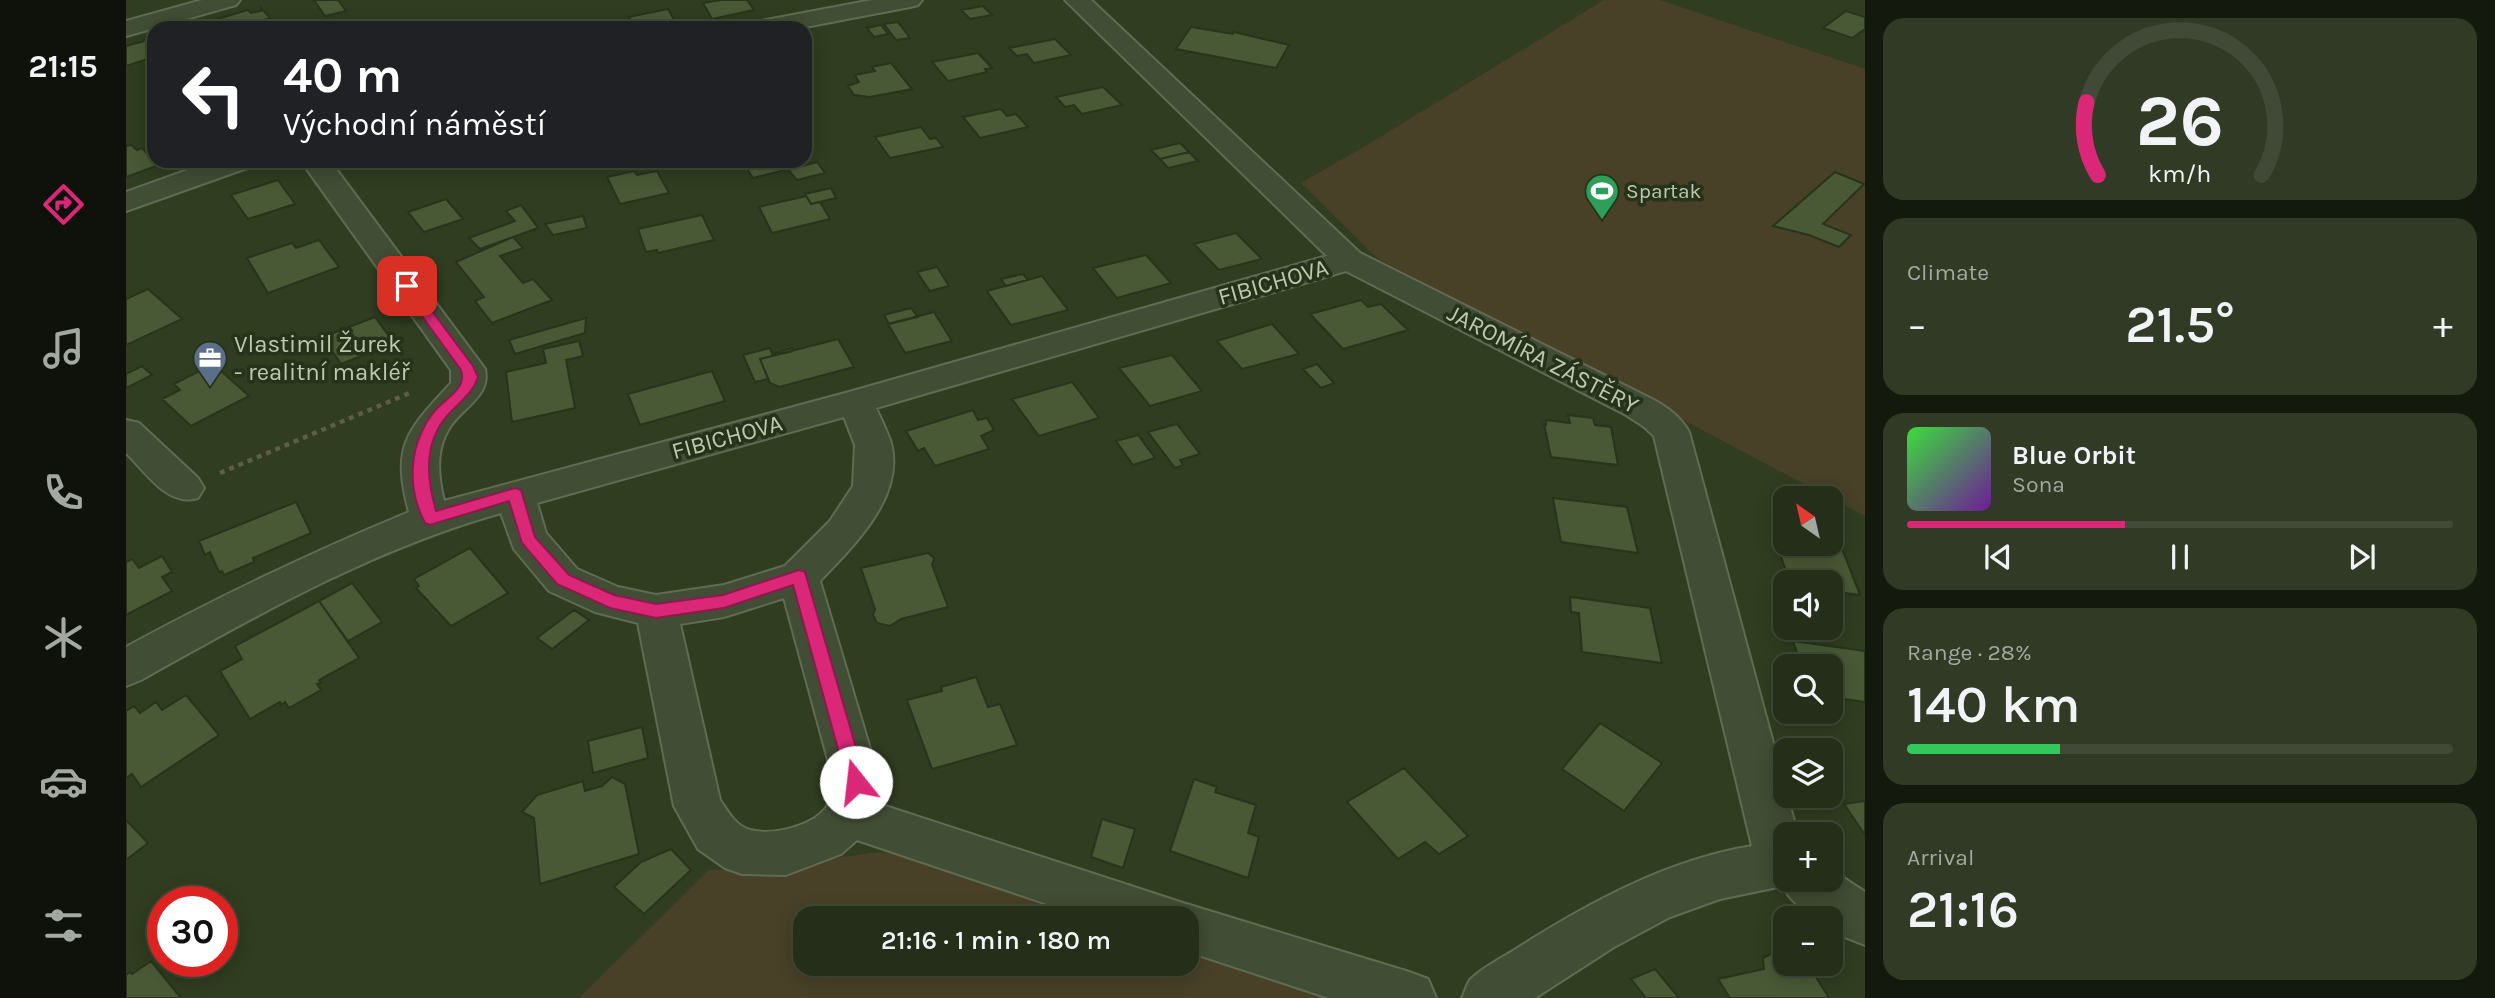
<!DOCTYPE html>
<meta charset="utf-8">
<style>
body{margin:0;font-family:Karla,sans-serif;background:#303a25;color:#f1f3f6;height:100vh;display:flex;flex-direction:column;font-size:26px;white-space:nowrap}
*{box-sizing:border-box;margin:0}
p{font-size:23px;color:#a3a8a2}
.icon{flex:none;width:38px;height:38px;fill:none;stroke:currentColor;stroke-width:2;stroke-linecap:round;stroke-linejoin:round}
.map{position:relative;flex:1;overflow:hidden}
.sheet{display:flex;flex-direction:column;gap:18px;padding:18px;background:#14190d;width:630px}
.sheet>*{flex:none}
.banner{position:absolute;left:21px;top:21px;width:665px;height:147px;border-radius:21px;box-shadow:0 4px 18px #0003,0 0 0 2px #414a37;background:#202124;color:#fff;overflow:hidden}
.needle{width:46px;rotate:326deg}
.fabs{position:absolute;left:1647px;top:486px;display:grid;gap:14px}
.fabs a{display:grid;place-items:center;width:70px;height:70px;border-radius:14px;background:#242e18;box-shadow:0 4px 18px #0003,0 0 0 2px #414a37;font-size:35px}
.speed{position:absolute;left:21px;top:886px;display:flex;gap:14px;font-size:35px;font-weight:700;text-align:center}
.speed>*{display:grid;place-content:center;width:91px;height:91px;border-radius:50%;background:#242e18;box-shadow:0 4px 18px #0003,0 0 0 2px #414a37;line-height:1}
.speed .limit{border:10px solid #d22;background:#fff;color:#111}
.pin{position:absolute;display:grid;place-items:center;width:60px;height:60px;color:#fff;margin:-30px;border-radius:14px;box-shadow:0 4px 10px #0006}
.me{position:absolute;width:77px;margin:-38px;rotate:344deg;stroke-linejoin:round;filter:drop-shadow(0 0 5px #0008)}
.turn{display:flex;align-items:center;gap:24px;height:147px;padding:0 21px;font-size:32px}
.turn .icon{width:91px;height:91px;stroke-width:2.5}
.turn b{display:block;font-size:49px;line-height:60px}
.big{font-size:52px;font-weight:600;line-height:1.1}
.sheet .card{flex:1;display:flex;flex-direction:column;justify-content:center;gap:10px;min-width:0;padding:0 24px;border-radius:21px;background:#303a25}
.sheet .dial{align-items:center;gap:0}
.dial svg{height:182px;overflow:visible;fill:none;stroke:#414a37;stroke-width:7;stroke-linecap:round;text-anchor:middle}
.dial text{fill:#f1f3f6;stroke:none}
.song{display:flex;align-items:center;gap:21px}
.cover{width:84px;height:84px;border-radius:10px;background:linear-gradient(135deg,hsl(120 70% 55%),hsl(280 70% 35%))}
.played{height:7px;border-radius:4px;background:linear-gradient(90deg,#db2777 40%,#414a37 40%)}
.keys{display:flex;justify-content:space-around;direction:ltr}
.heat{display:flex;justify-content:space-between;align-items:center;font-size:38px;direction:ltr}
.charge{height:10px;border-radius:5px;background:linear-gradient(90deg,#34c759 28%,#414a37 0)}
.trip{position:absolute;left:667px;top:906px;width:406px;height:70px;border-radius:21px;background:#242e18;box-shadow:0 4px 18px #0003,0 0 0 2px #414a37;font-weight:600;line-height:70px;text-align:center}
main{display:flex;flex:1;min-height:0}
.tab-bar{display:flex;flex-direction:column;width:126px;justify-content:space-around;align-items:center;background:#0e120a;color:#a3a8a2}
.tab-bar .icon{width:49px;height:49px}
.tab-bar .selected{color:#db2777}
.tab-bar b{font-size:32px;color:#f1f3f6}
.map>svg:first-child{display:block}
.green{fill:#484128}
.building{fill:#495936;stroke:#28341b;stroke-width:2}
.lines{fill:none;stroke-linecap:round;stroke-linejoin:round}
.minor-casing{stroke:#5f6b52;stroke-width:4}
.path{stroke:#5e5e43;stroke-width:4.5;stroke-dasharray:5 5;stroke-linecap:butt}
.minor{fill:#414d34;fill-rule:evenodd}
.route{fill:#db2777;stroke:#8e194d;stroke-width:2}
.labels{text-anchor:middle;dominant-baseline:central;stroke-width:7;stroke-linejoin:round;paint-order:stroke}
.far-poi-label{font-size:21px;fill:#bcc9af;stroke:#263219;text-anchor:start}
.street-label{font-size:24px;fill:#bcc9af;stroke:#263219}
.poi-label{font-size:24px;fill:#bcc9af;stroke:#263219;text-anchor:start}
</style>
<main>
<nav class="tab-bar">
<b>21:15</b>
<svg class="icon selected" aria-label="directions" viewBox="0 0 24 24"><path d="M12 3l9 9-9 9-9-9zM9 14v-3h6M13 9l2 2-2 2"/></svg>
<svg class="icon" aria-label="music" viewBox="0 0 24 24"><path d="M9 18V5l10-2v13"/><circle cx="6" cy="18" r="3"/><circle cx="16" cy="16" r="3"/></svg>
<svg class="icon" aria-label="phone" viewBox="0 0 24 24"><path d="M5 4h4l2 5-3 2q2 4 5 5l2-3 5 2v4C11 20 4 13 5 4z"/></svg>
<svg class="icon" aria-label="climate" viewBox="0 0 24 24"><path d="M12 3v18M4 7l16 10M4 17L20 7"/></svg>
<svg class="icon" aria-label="car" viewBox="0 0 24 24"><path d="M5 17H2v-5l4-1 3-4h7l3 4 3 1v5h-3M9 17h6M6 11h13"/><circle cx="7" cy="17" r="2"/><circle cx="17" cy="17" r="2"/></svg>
<svg class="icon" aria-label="filters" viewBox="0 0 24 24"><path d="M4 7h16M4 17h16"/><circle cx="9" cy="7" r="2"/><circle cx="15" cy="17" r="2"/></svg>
</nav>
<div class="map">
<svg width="1739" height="998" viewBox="0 0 1739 998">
<rect width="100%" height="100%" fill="#303d20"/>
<!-- green -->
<path class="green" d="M1478 0H1534L1739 69V516L1252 259 1175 183 1241 145Z
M776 852 988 919H679V964H1060L1061 943 1225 998H453L583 870 634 869 745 853Z"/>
<!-- building -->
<path class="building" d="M188 0H212L220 11 199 16Z
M595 0H621L628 10 586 19 577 3Z
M857 6 866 15 844 19 835 10Z
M135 8 144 18 132 22 136 26 86 28 81 22 122 10 125 13 135 11Z
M542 9 551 25 508 28 503 17Z
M1720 11 1739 17V29L1726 38 1697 28Z
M772 22 784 38 770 40 758 24Z
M755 25 762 34 748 37 741 28Z
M1065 27 1107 34 1108 32 1163 45 1150 68 1050 49Z
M929 39 945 55 908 63 901 54 891 56 883 48Z
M22 40 28 42V57L0 66V46Z
M852 53 866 68 859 69 861 72 822 81 806 62Z
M765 63 786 89 744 97 728 95 722 86 733 82 729 75 749 71 746 67Z
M977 87 996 105 956 114 948 105 939 107 930 97Z
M875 109 881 116 890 114 902 127 854 138 837 117Z
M795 127 804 139 810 138 817 147 764 158 749 137Z
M1054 143 1063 152 1034 159 1025 150Z
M5 145 11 150 16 148 33 165 0 177V146Z
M1063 152 1072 161 1042 168 1034 159Z
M616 161H666L671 167 627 178Z
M691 162 699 173 671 180 662 170Z
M508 171 511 175 531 171 543 193 494 204 481 177Z
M1709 172 1738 184 1697 224 1725 235 1713 247 1683 235 1647 226Z
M152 180 169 204 122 219 105 195Z
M705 188 710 198 685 204 679 194Z
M680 196 685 204 694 202 704 219 646 233 633 207Z
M320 199 337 219 298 232 282 212Z
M395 205 412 228 354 249 343 238 389 221 380 211Z
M576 215 588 240 532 253 531 250 520 252 512 229Z
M457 216 461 228 427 235 419 224Z
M1110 233 1136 259 1093 270 1068 244Z
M387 237 397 248 374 256 397 283 407 279 426 300 366 323 349 301 358 297 330 262Z
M193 240 213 267 142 293 121 258 166 243 170 248Z
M1020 255 1045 283 991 298 967 268Z
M811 267 823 286 804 291 791 272Z
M897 274 902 280 880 286 875 279Z
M916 276 942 310 885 325 861 291Z
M22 289 56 319 0 345V299Z
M1235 300 1242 307 1255 304 1282 330 1217 349 1184 314Z
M785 308 792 317 763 324 758 315Z
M808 312 826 341 779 353 762 324Z
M249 317 268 343 215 364 197 337Z
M460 318 459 333 389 354 383 340Z
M1146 324 1173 354 1116 369 1091 341Z
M712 339 728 367 653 387 644 383 634 359Z
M453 341 457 356 440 360 449 408 386 422 380 372 420 363 417 349Z
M644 348 646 354 666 348 667 351 634 359 642 379 629 382 617 355Z
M1046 355 1076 391 1024 406 993 368Z
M1191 364 1208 383 1195 388 1177 369Z
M16 366 26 375 0 388V374Z
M75 370 81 376 94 370 123 396 65 426 36 399 54 390 48 384Z
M586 371 599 401 514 425 502 394Z
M946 382 973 418 913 436 886 399Z
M847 410 852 420 861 418 868 430 855 436 863 449 809 466 798 448 792 451 780 431Z
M1442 415 1467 418 1469 425 1485 427 1492 465 1425 457 1418 424 1420 425V420L1444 423Z
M1051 424 1074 454 1054 460 1057 465 1049 468 1022 432Z
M1012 435 1029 458 1007 465 990 441Z
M1427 498 1501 507 1512 553 1435 542Z
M170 502 185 533 127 558 128 562 98 575 96 571 93 572 84 552 79 555 73 541Z
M1647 533 1659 535V544H1704V540L1713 541 1734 595 1704 591V583H1664Z
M344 548 382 593 325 626 290 588 293 586 288 579Z
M802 553 808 558 806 565 822 607 775 619 764 626 751 623 747 615 749 609 735 568Z
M36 556 46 572 36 577 46 591 0 615V562L6 559 13 568Z
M226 583 256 622 222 641 193 601Z
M1444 597 1524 608 1536 663 1456 652 1453 613 1445 612Z
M193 601 233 658 193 680 195 683 191 684 195 690 163 708 159 702 155 705 154 702 124 719 94 671 116 659 109 646Z
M448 610 463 620 426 649 411 638Z
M1667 641 1739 651V702L1704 697V667H1676Z
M850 677 862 707 874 704 891 745 806 769 781 700 816 691 815 687Z
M60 695 93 735 15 787 6 774 0 778V711L8 706 14 713 30 702 36 710Z
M1474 723 1536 763 1498 811 1436 769Z
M516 727 522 758 467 773 462 741Z
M1278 768 1342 836 1313 854 1299 842 1272 859 1221 802Z
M486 777 499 784 513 854 414 884 408 818 396 812 411 795 457 781 459 791 476 786Z
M1068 779 1091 787 1089 792 1130 805 1122 833 1133 837 1122 878 1044 851Z
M1739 801V835L1718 804Z
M976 819 1009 829 997 868 965 857Z
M0 820 22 843 0 860Z
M545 849 565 870 518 914 488 887 515 862Z
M1645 954 1657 958 1659 964H1682L1703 998H1604L1592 979 1638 969 1637 958Z
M25 961 55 998H0V975L4 972 6 974Z
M1529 969 1553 998H1520L1505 979Z"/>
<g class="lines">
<!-- minor casing -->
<g class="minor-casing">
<path id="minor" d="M76 0H114L110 5 0 36V21Z
M746 0H796L792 5 784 7 674 28H623L626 23 635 21Z
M939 0H965L1234 253 1526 399C1541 407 1554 416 1563 432L1659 787V796H1661L1672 835H1659V880H1704V869L1739 892V945L1721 938 1704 927V919C1686 919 1664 902 1657 886L1594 899 1544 917 1488 947 1409 998H1336C1339 992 1341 983 1345 979 1357 967 1376 958 1390 949 1462 903 1541 860 1626 846L1528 436 1517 426 1500 415 1220 271 750 408C755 419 761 431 765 443 779 497 728 545 694 581L754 782 750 803 1057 903 1283 972 1302 979 1310 998H1203L1060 951V919H966L731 840 715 854 660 875 616 874 599 868 572 849 548 806 512 623 469 612 423 591 388 549 375 513C247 549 131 615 15 680L0 686V647C92 597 186 552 283 512 265 445 281 431 325 383V370L175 161H204L359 369C365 396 337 407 324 427 309 450 312 476 318 501L723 392 1201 256ZM718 417 729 445 727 486 704 521 659 566 598 585 530 595 492 587 451 569 420 533 411 503ZM658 598 708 782C706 788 706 798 703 803 691 826 647 836 624 830 610 826 602 812 594 800L554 624 598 617Z
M87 161H128L124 167 0 211V192Z
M0 420 13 423 72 478 78 488 72 498C41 507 21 473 0 453Z"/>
</g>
<!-- path -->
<path class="path" d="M94 473 286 392"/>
<!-- minor -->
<use href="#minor" class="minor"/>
</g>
<!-- route -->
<path class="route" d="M281 282 285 283 347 366 352 377C346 395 333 402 321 416 297 444 301 479 310 511L389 488 395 490 409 537 443 575 488 595 530 604 597 595 673 570 679 572 740 782 737 788 730 791 724 788 721 782 667 585 598 608 530 618 484 608 431 584 396 543 383 501 304 525 299 523C280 487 283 445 307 413 317 399 342 390 335 370L274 286Z"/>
<!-- icons -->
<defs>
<g id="stadium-pin" transform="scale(1.75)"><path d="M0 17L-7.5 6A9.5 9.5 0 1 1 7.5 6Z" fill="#2e9e5b" stroke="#263219"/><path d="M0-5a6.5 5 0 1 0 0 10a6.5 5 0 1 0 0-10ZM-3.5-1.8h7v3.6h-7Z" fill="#fff"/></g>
<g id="office-pin" transform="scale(1.75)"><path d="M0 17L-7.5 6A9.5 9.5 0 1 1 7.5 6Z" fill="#5c6f8a" stroke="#263219"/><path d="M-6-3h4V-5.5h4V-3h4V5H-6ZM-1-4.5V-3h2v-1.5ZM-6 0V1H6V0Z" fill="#fff"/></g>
</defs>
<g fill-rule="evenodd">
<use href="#stadium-pin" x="1476" y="191"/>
<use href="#office-pin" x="84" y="358"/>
</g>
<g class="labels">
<!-- far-poi labels -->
<g class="far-poi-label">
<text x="1500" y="191">Spartak</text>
</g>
<!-- street labels -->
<g class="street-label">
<text transform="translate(1147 282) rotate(-16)">FIBICHOVA</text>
<text transform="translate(1417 359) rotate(27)">JAROMÍRA ZÁSTĚRY</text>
<text transform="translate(601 437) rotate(-15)">FIBICHOVA</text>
</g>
<!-- poi labels -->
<g class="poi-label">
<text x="108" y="344">Vlastimil Žurek<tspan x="108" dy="28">- realitní makléř</tspan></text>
</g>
</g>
</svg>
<div class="fabs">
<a><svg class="needle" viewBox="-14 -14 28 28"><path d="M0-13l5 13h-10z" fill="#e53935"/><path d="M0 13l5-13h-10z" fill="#a3a8a2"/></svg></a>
<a><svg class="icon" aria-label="sound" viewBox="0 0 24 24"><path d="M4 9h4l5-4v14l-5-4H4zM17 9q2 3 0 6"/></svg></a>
<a><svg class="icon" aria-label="search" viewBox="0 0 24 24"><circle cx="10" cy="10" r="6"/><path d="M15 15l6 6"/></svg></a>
<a><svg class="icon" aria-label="layers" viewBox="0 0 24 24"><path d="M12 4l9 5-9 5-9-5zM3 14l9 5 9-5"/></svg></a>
<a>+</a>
<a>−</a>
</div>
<div class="speed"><div class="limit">30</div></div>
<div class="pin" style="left:281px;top:286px;background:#d93025"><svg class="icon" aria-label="arrive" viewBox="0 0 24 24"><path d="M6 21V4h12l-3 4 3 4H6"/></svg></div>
<svg class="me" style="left:730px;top:782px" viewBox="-20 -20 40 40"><circle r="19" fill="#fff"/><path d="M0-13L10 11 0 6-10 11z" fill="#db2777"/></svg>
<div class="trip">21:16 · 1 min · 180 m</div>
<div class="banner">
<div class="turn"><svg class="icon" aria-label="left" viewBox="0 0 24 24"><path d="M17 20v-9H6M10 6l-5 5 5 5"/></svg><div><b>40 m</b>Východní náměstí</div></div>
</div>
</div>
<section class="sheet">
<div class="card dial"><svg viewBox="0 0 100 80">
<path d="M14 69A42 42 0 1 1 86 69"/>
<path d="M14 69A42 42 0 0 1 9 37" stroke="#db2777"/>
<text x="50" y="56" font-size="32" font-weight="700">26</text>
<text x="50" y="72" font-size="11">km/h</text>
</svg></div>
<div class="card"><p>Climate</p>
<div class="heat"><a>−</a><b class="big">21.5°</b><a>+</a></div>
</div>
<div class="card">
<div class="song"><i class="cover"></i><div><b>Blue Orbit</b><p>Sona</p></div></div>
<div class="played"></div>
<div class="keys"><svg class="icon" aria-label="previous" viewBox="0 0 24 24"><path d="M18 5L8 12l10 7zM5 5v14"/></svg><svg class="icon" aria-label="pause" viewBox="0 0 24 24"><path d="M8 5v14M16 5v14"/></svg><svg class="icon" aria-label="next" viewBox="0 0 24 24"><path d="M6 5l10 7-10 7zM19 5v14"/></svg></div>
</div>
<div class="card"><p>Range · 28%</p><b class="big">140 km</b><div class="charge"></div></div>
<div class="card"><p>Arrival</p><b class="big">21:16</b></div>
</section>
</main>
